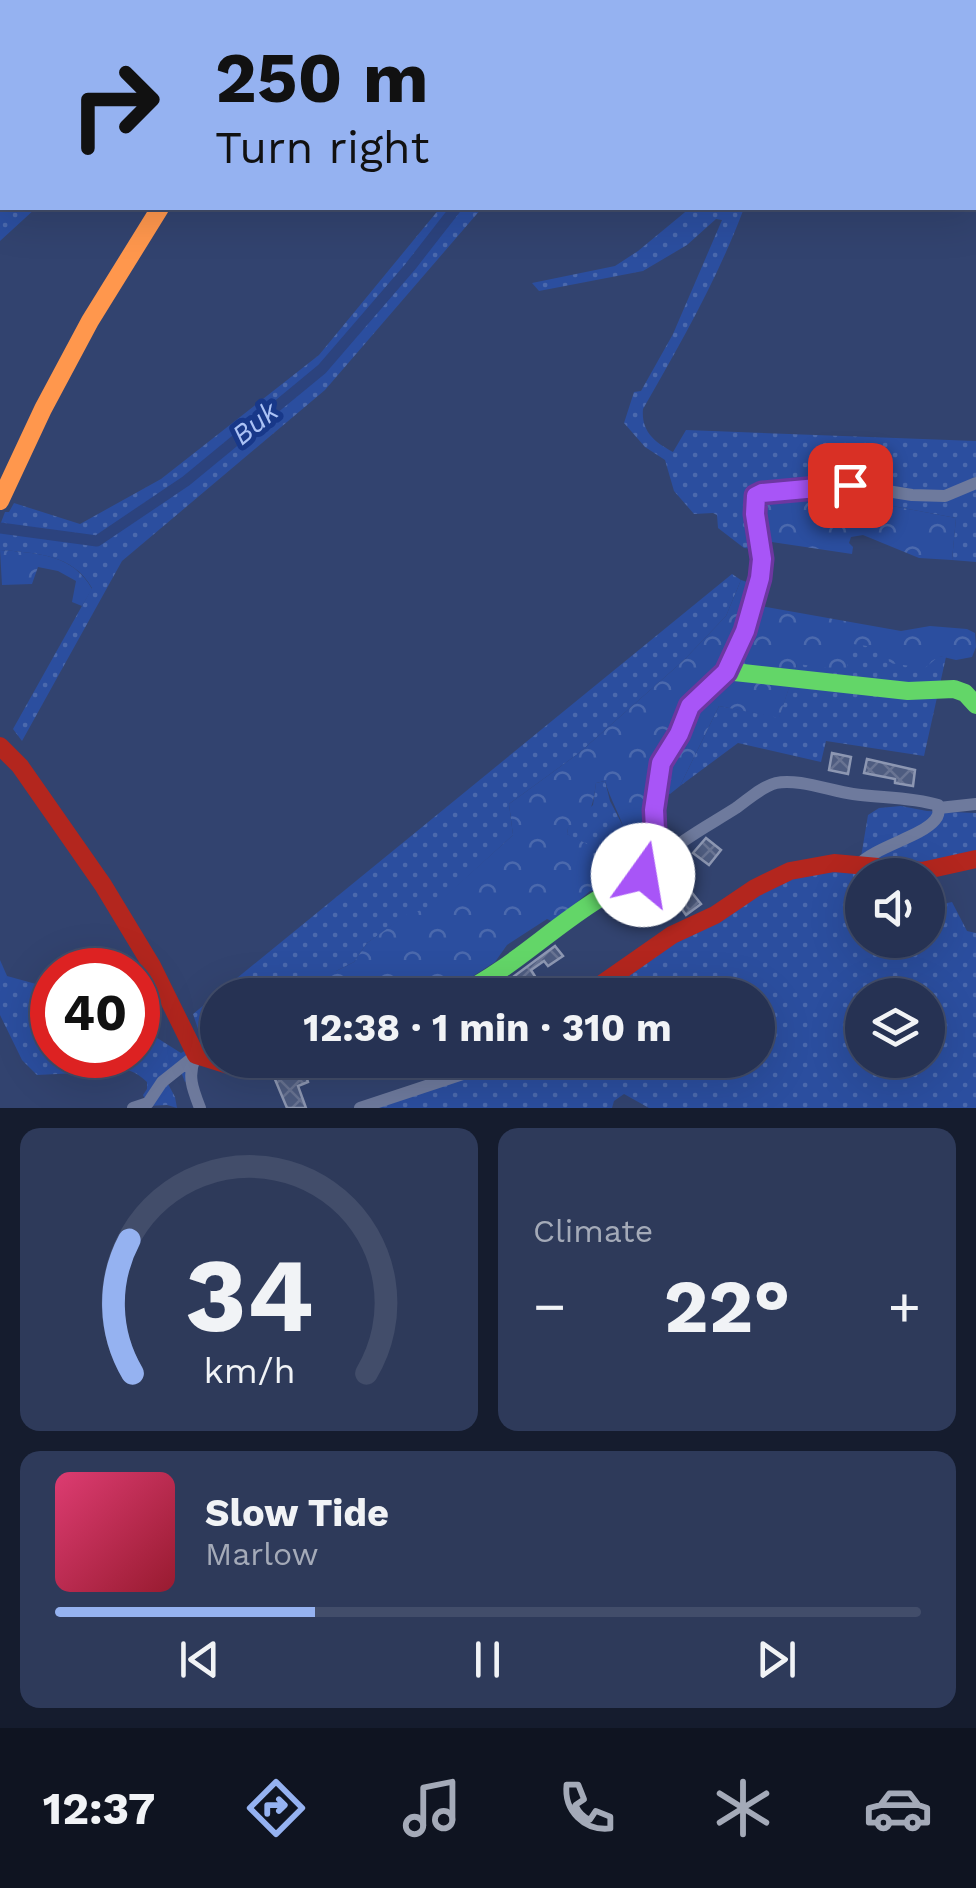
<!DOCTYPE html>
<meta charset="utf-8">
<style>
body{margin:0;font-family:"Work Sans",sans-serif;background:#2e3a5a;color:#f1f3f6;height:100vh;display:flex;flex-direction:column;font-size:38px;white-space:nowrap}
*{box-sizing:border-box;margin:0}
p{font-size:32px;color:#a4aab8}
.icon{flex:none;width:55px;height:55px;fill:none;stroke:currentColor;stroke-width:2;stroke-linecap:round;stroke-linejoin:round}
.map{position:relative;height:1108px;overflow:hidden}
.drawer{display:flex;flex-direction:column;gap:20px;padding:20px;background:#151c2e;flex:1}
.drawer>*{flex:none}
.hud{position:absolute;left:0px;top:0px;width:978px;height:210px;box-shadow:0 10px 40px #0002,0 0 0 2px #424d6a;background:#95b2f1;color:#111;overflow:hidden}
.controls{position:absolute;left:845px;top:858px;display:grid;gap:20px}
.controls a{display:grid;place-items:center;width:100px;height:100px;border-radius:50%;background:#263253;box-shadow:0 10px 40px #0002,0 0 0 2px #424d6a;font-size:50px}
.speed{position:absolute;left:30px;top:948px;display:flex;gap:20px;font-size:50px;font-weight:700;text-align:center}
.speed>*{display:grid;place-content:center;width:130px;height:130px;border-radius:50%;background:#263253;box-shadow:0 10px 40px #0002,0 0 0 2px #424d6a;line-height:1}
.speed .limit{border:15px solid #d22;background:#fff;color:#111}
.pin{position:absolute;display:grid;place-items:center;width:85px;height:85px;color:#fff;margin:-42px;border-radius:20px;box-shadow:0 5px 15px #0006}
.me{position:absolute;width:110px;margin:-55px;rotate:13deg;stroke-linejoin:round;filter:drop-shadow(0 0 8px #0008)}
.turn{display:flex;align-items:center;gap:35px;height:210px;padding:0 50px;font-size:45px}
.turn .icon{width:130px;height:130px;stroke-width:2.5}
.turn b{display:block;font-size:70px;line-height:85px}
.big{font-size:75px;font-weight:700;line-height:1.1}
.drawer .widget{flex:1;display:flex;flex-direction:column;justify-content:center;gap:15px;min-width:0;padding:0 35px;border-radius:20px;background:#2e3a5a}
.drawer .dial{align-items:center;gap:0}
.dial svg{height:260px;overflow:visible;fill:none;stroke:#424d6a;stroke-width:7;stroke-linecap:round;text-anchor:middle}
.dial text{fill:#f1f3f6;stroke:none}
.song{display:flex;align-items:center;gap:30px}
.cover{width:120px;height:120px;border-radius:15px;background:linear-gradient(135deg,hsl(340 70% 55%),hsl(350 70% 35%))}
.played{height:10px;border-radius:5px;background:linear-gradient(90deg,#95b2f1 30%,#424d6a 30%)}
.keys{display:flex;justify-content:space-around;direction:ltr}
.heat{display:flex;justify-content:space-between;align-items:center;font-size:55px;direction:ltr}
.drawer .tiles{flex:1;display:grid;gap:20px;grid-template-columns:1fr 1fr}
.widget:last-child{grid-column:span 2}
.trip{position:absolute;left:200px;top:978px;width:575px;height:100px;border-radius:50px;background:#263253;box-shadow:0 10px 40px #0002,0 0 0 2px #424d6a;font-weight:700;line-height:100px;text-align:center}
.menu{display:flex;height:160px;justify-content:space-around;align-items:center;background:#0f1421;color:#a4aab8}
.menu .icon{width:70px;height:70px}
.menu .active{color:#95b2f1}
.menu b{font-size:45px;color:#f1f3f6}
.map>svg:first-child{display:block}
.green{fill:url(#green-dots);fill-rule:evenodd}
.forest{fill:url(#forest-crowns);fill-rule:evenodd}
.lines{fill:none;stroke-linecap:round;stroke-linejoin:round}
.canal{stroke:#2c437e;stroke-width:11}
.building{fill:url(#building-cross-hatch);stroke:#8d97b2;stroke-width:2.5}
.street{stroke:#6e7a9d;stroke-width:12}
.fast{stroke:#63d668;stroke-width:18}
.slow{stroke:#ff974d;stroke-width:18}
.jam{stroke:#b3261e;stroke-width:18}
.route-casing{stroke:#6d37a1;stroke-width:25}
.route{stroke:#a855f7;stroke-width:18}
.labels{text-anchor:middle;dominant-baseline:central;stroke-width:10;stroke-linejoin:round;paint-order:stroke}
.water-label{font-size:28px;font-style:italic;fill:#abc2f5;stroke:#183889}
</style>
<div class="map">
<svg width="976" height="1108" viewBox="0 0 976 1108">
<defs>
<pattern id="green-dots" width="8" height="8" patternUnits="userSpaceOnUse" patternTransform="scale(2.5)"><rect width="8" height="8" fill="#2b4e9f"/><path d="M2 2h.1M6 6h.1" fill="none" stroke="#4b69ad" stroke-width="1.8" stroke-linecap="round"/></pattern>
<pattern id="forest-crowns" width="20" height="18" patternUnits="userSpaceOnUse" patternTransform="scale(2.5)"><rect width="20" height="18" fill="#2b4e9f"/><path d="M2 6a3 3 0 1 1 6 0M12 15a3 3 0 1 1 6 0" fill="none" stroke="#4b69ad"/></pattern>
<pattern id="building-cross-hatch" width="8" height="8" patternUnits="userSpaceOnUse" patternTransform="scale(2.5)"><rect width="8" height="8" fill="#4e5c80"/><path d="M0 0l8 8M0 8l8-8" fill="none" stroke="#697493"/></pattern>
</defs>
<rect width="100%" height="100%" fill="#32436f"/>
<!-- green -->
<path class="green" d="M0 0H156V2H2V208H36L0 241Z
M440 208H482L325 390 122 561 22 741 13 729 92 588C73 554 36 553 0 550V525L5 512H9L14 503 80 524 161 479 319 355Z
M690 208H744C718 278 681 343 643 409 641 431 654 442 673 452L686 430 976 441V562L952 560 956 518 871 502C866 498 862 495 857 494 842 490 775 495 763 503L752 497 749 505 755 549 744 548 718 528 717 515 713 513 694 514 674 491 665 460 645 447 624 423 634 392 641 391 673 334 722 220 716 219 687 245 643 271 539 291 532 283 615 266 638 251Z
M732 574 741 580 726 616 683 661 579 753 509 804 513 835 432 909 409 914 367 943 354 962 336 971 273 992 274 995H218L217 1055 204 1050 195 1075 185 1082 181 1072 167 1082 175 1097 177 1108 167 1105 148 1106 143 1095 147 1089V1082C125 1060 103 1071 78 1073 64 1074 50 1074 37 1075L22 1060 0 1015V960L7 976 36 984 52 995V1055H119L134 1060 135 1055H138V1039L145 1033 154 1036 181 1053 202 1041 193 1014Z
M852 643 946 657 924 756 826 741 821 762 738 743 680 786 719 706 779 717 797 664Z
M605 781 610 801 624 828 625 835 602 866 598 868 591 865C593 839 584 846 567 834L568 828 593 805 596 783Z
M901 806 927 811 976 813V866L862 875V940H928V907L952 902 967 931 976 933V1108H649L624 1094 614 1101 612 1108H374L474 1074 481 1075 508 1060 515 1068 527 1060H758V995H594L672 939 792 875 859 869 868 815 879 808ZM862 995H928V1060H862Z"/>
<!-- forest -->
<path class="forest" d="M843 493 860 494 871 502 956 518 952 560 919 558 863 535 851 537 849 543 853 547 852 554 765 541 761 513 763 503 770 499Z
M0 550C36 553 73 554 92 589L82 606 72 602 76 581 58 571 38 567 32 584 2 585Z
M741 580 747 582 744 603 901 631 930 626 967 629 975 633 976 647 972 657 956 660 939 656 925 668 889 663 888 649 853 644 846 670 797 664 779 718 719 706 680 786 670 794 648 798V847L646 858 623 877 600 891H590L554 922 547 919 507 945 495 962 459 985 439 992 419 995H274L273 993 310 967 336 971 354 962 367 943 409 913 432 908 513 835 509 804 579 753 683 661 726 616ZM605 781C610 800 623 819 625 835L598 868 591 864 593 850 589 845 567 834 568 828C591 820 593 805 596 783Z"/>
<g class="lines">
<!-- canal -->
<path class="canal" d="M614 2 616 0
M0 528 97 541 186 481 322 369 410 267 456 208"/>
</g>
<!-- building -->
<path class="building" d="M832 753 851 757 848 774 829 770Z
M867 759 915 770 913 786 895 783V779L864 773Z
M706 838 721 850 709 865 693 853Z
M681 867 691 879 685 884 701 904 686 915 676 901 683 896 668 878Z
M555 946 563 956 548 966 544 961 531 970 536 978 521 988 513 977Z
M308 1060H322L325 1070 306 1076 308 1082 298 1086 306 1108H287L274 1077 309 1065Z"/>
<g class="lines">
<!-- street -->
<path class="street" d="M725 671 745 631 760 578 762 559 755 515 757 496 762 493 849 485 912 495 945 496 976 483
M939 808 976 804
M654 867C677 841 708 826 736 808 749 799 761 787 776 783 797 778 831 791 853 794 881 798 911 797 938 805 938 812 940 814 935 820 921 837 877 846 858 865
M195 1058C187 1076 193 1090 200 1108
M133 1108 148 1103 162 1082 196 1055
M360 1108 493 1064 498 1060"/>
<!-- fast -->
<path class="fast" d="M289 2 291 0
M458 995C510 970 551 928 600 898 618 887 636 879 654 867L656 849 654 810 661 763 679 734 690 706 725 671 908 691 954 689 965 693 976 705"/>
<!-- slow -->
<path class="slow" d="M0 501 43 409 90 321 160 208"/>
<!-- jam -->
<path class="jam" d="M0 746 20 766 103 885 152 966 196 1055 228 1065 246 1060
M586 995 672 935 715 915 755 888 790 871 834 863 922 871 976 859"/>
</g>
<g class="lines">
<!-- route casing -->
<g class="route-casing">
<path id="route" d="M643 875 654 866 656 850 654 810 661 763 679 734 690 706 726 672 745 631 760 578 762 559 755 514 756 496 762 493 850 485"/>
</g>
<!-- route -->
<use href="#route" class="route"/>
</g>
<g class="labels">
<!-- water labels -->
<g class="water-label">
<text transform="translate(255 423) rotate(-39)">Buk</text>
</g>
</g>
</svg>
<div class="controls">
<a><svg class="icon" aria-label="sound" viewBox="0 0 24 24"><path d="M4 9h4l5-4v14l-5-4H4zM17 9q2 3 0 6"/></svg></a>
<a><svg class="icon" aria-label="layers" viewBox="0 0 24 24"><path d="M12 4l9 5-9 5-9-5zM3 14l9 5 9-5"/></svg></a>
</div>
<div class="speed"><div class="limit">40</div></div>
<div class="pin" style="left:850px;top:485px;background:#d93025"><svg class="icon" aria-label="arrive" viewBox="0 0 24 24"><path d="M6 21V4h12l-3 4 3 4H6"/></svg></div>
<svg class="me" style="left:643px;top:875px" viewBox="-20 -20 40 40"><circle r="19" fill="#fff"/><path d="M0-13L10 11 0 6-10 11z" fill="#a855f7"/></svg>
<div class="trip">12:38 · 1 min · 310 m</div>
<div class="hud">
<div class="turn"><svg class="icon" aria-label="right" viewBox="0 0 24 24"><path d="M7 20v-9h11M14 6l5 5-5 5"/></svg><div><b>250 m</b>Turn right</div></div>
</div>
</div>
<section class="drawer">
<div class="tiles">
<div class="widget dial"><svg viewBox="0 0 100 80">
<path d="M14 69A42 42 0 1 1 86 69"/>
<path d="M14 69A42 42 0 0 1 13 28" stroke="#95b2f1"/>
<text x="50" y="56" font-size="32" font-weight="700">34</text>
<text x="50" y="72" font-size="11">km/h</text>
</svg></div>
<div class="widget"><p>Climate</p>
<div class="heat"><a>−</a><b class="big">22°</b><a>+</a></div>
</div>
<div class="widget">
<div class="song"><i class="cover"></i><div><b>Slow Tide</b><p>Marlow</p></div></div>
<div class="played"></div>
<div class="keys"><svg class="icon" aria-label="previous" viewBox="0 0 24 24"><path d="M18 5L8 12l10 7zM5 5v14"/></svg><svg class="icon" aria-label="pause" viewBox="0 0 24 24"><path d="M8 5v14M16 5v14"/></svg><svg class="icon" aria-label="next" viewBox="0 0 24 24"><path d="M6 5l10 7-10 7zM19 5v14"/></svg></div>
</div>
</div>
</section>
<nav class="menu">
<b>12:37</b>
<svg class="icon active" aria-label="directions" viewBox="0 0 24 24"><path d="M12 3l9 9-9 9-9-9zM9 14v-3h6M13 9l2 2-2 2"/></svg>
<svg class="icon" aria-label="music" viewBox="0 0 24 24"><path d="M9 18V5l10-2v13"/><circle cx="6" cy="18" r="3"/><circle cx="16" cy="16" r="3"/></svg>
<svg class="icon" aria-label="phone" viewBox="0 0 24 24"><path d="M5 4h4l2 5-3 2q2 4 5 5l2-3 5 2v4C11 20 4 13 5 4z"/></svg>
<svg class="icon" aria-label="climate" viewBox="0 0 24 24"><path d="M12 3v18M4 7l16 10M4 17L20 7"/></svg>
<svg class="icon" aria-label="car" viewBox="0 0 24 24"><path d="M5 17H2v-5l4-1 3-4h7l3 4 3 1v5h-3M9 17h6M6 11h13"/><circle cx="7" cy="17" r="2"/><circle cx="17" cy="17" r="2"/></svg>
</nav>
